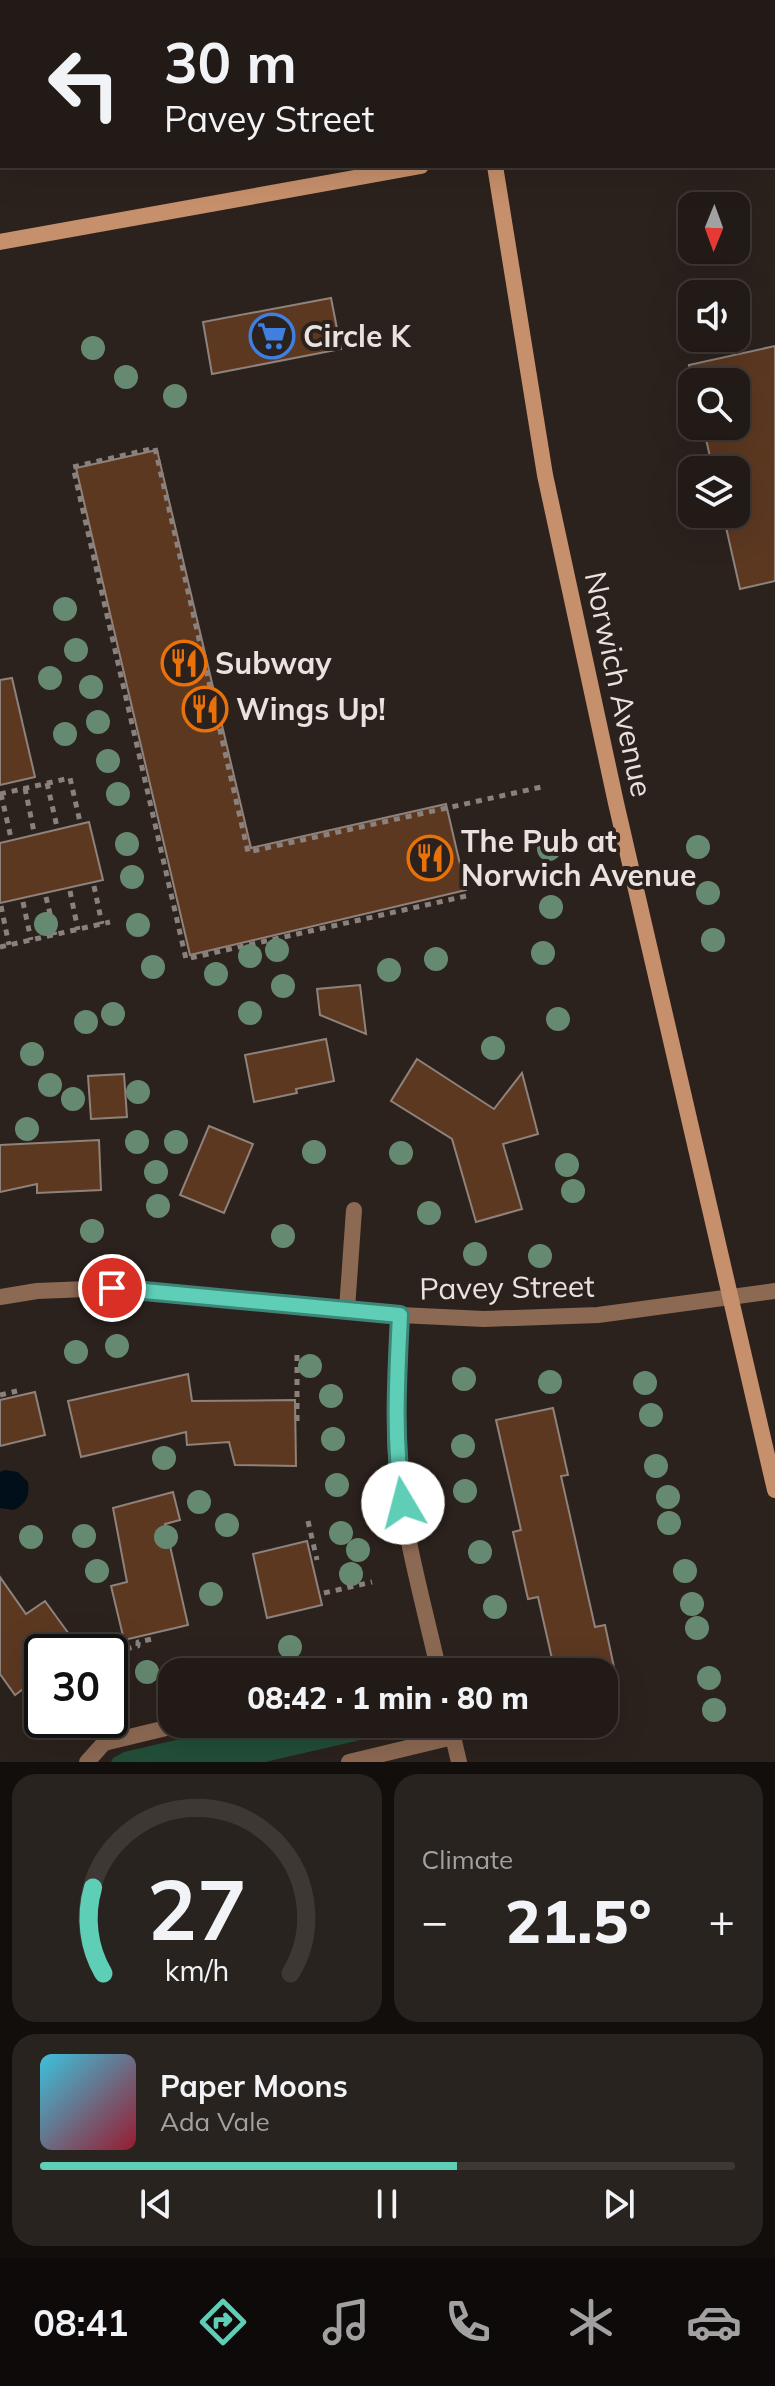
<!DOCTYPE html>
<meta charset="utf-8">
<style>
body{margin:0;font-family:Mulish,sans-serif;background:#29231f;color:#f1f3f6;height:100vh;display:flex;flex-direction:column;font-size:30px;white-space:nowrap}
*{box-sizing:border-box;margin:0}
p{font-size:26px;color:#a2a1a1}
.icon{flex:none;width:44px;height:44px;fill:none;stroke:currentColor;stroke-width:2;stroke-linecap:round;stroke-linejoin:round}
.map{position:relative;height:1762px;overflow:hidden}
.details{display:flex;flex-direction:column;gap:12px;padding:12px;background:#120e0c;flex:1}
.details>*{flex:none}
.top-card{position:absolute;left:0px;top:0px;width:776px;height:168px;box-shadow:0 8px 32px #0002,0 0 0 2px #3e3835;background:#211a16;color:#f1f3f6;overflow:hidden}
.needle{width:52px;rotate:181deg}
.fabs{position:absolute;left:678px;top:192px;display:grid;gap:16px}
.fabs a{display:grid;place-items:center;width:72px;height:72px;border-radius:16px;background:#211a16;box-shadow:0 8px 32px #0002,0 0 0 2px #3e3835;font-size:40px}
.speed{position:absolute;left:24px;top:1634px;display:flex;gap:16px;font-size:40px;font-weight:700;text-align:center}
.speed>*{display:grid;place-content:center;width:104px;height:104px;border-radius:50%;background:#211a16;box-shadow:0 8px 32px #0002,0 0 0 2px #3e3835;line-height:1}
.speed .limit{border:4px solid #111;border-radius:12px;background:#fff;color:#111}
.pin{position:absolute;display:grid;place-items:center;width:68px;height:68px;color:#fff;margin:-34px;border:4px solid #fff;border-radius:50%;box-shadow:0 2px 8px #0007}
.me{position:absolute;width:88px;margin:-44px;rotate:352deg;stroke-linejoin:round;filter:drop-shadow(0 0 6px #0008)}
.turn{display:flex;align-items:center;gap:28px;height:168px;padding:0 32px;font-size:36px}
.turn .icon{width:104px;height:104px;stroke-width:2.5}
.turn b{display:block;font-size:56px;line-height:68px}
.big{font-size:60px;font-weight:800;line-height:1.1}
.details .card{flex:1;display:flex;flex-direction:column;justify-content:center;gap:12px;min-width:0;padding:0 28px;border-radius:24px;background:#29231f}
.details .dial{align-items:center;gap:0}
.dial svg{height:208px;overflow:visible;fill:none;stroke:#3e3835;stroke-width:7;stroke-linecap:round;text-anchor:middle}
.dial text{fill:#f1f3f6;stroke:none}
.song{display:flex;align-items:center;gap:24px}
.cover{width:96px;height:96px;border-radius:12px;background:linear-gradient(135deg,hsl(190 70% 55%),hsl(350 70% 35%))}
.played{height:8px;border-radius:4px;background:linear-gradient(90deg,#5eceb7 60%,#3e3835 60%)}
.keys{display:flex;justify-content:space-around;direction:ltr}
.heat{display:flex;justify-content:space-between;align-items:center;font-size:44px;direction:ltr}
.details .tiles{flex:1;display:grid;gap:12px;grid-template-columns:1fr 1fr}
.card:last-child{grid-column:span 2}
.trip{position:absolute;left:158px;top:1658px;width:460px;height:80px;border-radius:24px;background:#211a16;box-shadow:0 8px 32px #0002,0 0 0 2px #3e3835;font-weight:800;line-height:80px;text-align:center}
.tabs{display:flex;height:128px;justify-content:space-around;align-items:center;background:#0d0a09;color:#a2a1a1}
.tabs .icon{width:56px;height:56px}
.tabs .on{color:#5eceb7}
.tabs b{font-size:36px;color:#f1f3f6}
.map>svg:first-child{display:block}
.green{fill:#224e38}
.water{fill:#000f1a}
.building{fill:#5c3821;stroke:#8f827b;stroke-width:2}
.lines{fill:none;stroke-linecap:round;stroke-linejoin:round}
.path{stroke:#8a817d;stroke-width:5;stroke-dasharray:6 6;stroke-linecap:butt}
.street{stroke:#8c6953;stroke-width:16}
.secondary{stroke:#c7906c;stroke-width:16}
.tree{fill:#668971}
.route-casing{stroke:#3d8677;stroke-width:20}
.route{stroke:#5eceb7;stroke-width:14}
.labels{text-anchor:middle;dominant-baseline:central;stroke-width:8;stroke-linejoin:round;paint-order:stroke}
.poi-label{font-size:30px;font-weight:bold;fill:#e9e2de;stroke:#2c221d;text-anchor:start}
.street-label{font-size:30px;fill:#e9e2de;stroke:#2c221d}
</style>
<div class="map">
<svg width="775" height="1762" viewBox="0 0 775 1762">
<rect width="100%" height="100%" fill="#2c221d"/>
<!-- green -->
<path class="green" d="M245 1724H394L387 1732 378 1736 265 1762H111L113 1758 124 1752Z"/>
<!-- water -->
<path class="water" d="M5 1470 18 1472 28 1482C30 1496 26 1504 14 1510L0 1508V1472Z"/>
<!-- building -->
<path class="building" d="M331 298 341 349 212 374 203 322Z
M775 346V581L740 589 723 514H736V470H713L703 426H736V382H693L689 365Z
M157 450 251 848 446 804 466 890 190 955 76 468Z
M12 678 35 777 0 785V680Z
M89 822 103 880 0 903V843Z
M360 985 366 1034 320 1015 317 989Z
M326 1039 334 1081 296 1089 297 1093 254 1102 245 1055Z
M417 1059 494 1109 522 1073 538 1134 503 1144 522 1209 476 1222 452 1139 391 1101Z
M124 1074 127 1117 91 1119 88 1076Z
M209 1126 253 1144 224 1213 180 1195Z
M99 1140 101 1190 37 1193V1184L0 1192V1145Z
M188 1374 192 1401 295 1400 296 1466 235 1465 229 1442 187 1445 186 1432 81 1457 68 1401Z
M35 1392 45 1435 0 1446V1400Z
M553 1408 568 1475 561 1476 595 1627 605 1625 615 1672H555L538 1597 528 1599 513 1532 521 1530 496 1420Z
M173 1492 180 1520 165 1524 188 1625 124 1640 111 1586 127 1582 113 1508Z
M307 1541 322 1605 267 1618 253 1554Z
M0 1577 26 1614 45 1601 82 1652H42V1675L15 1695 0 1674Z"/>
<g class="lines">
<!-- path -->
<path class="path" d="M47 783 57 827
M25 788 34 832
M0 794 70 778 80 822
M1 794 11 838
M94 886 102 924
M70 891 78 930
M466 896 186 959 73 467 155 448 248 852 546 786
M46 897 55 935
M23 902 31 940
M1 906 9 945
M0 947 110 922
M0 1395 17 1391
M297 1421V1354
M308 1521 317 1560
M324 1593 372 1582
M114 1652 138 1646V1642L152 1639"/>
<!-- street -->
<path class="street" d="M0 1297 37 1291 112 1288 400 1315 484 1319 598 1315 775 1291
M347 1309 354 1210
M400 1315C397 1362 393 1409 396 1456 402 1528 423 1601 439 1672
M419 1672 438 1668
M450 1724 459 1762
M87 1762 104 1743 183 1724
M349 1762 453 1737"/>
<!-- secondary -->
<path class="secondary" d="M470 0 471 2
M774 100H775
M495 166 545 475 616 803 775 1490
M0 242 421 166"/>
</g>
<!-- trees -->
<g class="tree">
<circle cx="93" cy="348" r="12"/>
<circle cx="126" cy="377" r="12"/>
<circle cx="175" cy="396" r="12"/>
<circle cx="65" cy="609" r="12"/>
<circle cx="76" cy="650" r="12"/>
<circle cx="50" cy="678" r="12"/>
<circle cx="91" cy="687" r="12"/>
<circle cx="98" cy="722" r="12"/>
<circle cx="65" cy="734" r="12"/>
<circle cx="108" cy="761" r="12"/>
<circle cx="118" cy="794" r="12"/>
<circle cx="127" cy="844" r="12"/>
<circle cx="698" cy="847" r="12"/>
<circle cx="549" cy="849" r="12"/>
<circle cx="132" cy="877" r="12"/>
<circle cx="708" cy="893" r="12"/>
<circle cx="551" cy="907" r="12"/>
<circle cx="46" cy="924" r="12"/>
<circle cx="138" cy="925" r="12"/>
<circle cx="713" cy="940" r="12"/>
<circle cx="277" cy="950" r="12"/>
<circle cx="543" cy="953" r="12"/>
<circle cx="250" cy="956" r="12"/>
<circle cx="436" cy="959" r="12"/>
<circle cx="153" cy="967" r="12"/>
<circle cx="389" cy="970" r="12"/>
<circle cx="216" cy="974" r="12"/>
<circle cx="283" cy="986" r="12"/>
<circle cx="250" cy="1013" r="12"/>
<circle cx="113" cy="1014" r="12"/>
<circle cx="558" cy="1019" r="12"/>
<circle cx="86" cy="1022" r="12"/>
<circle cx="493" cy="1048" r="12"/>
<circle cx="32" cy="1054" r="12"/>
<circle cx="50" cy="1085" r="12"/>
<circle cx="138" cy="1092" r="12"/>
<circle cx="73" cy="1099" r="12"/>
<circle cx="27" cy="1129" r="12"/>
<circle cx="137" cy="1142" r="12"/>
<circle cx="176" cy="1142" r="12"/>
<circle cx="314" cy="1152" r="12"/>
<circle cx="401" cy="1153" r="12"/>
<circle cx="567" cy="1165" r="12"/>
<circle cx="156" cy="1172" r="12"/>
<circle cx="573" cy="1191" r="12"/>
<circle cx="158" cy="1206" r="12"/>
<circle cx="429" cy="1213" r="12"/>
<circle cx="92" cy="1231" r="12"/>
<circle cx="283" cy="1236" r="12"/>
<circle cx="475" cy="1254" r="12"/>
<circle cx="540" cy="1256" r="12"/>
<circle cx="117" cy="1346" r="12"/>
<circle cx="76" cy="1352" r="12"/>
<circle cx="310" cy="1366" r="12"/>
<circle cx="464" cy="1379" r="12"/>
<circle cx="550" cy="1382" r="12"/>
<circle cx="645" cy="1383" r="12"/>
<circle cx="331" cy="1396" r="12"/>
<circle cx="651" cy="1415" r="12"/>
<circle cx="333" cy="1439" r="12"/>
<circle cx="463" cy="1446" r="12"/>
<circle cx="164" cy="1458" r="12"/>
<circle cx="656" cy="1466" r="12"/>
<circle cx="337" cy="1485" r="12"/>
<circle cx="465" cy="1491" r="12"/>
<circle cx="668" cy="1497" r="12"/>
<circle cx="199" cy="1502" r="12"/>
<circle cx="669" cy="1523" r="12"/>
<circle cx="227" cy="1525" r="12"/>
<circle cx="341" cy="1533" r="12"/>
<circle cx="84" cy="1536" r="12"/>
<circle cx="31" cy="1537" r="12"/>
<circle cx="166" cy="1537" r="12"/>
<circle cx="358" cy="1550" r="12"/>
<circle cx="480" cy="1552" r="12"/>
<circle cx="97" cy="1571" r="12"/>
<circle cx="685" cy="1571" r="12"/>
<circle cx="351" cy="1574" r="12"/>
<circle cx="211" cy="1594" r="12"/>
<circle cx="692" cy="1604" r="12"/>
<circle cx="495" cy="1607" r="12"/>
<circle cx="697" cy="1628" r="12"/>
<circle cx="290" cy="1647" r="12"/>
<circle cx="147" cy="1672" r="12"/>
<circle cx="709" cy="1678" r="12"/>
<circle cx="714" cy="1710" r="12"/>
</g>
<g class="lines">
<!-- route casing -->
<g class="route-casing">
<path id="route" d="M112 1288 400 1315C397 1378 393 1440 403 1503"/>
</g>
<!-- route -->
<use href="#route" class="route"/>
</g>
<!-- icons -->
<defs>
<g id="supermarket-ring" transform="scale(2.3)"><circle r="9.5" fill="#2c221d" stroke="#3f7fe0" stroke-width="1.5"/><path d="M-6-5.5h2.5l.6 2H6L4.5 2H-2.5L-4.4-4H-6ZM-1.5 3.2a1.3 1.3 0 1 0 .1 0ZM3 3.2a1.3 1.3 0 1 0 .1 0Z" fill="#3f7fe0"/></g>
<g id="restaurant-ring" transform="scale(2.3)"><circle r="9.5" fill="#2c221d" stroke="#e8710a" stroke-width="1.5"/><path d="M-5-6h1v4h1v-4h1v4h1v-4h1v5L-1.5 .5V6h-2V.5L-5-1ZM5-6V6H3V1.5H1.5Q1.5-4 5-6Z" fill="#e8710a"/></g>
</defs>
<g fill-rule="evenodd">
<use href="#supermarket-ring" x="272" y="336"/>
<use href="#restaurant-ring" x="184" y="663"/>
<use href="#restaurant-ring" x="205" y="709"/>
<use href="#restaurant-ring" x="430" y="858"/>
</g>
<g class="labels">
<!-- poi labels -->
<g class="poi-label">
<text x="303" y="336">Circle K</text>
<text x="215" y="663">Subway</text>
<text x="236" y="709">Wings Up!</text>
<text x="461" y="841">The Pub at<tspan x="461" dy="34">Norwich Avenue</tspan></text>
</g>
<!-- street labels -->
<g class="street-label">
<text transform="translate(619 684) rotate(78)">Norwich Avenue</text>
<text transform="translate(507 1287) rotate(-1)">Pavey Street</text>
</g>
</g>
</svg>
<div class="fabs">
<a><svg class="needle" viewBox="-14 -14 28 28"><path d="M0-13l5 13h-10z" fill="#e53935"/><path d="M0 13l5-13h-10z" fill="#a2a1a1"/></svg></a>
<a><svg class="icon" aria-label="sound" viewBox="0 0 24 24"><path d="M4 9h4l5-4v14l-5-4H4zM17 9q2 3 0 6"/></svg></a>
<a><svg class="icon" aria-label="search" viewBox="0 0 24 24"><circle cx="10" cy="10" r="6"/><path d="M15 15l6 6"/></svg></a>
<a><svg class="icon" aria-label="layers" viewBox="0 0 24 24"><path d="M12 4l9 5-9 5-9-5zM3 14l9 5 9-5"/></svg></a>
</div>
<div class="speed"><div class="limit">30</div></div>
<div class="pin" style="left:112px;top:1288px;background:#d93025"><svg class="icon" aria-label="arrive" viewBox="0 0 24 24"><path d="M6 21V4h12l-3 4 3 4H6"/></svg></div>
<svg class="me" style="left:403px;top:1503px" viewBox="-20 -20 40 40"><circle r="19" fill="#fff"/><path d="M0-13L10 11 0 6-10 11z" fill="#5eceb7"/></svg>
<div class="trip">08:42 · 1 min · 80 m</div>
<div class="top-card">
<div class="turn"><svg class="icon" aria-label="left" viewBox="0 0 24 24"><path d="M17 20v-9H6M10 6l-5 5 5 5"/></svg><div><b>30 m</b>Pavey Street</div></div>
</div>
</div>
<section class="details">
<div class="tiles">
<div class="card dial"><svg viewBox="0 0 100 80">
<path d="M14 69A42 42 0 1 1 86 69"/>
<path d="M14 69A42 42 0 0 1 10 36" stroke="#5eceb7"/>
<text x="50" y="56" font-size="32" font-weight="700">27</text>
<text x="50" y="72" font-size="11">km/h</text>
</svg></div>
<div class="card"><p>Climate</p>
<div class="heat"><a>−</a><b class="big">21.5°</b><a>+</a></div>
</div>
<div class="card">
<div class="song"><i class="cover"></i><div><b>Paper Moons</b><p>Ada Vale</p></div></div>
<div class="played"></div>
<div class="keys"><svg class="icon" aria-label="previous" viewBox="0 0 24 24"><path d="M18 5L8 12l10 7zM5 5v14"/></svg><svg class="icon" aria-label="pause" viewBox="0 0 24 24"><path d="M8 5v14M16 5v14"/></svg><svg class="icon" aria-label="next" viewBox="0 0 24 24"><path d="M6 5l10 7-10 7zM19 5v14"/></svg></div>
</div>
</div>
</section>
<nav class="tabs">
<b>08:41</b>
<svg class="icon on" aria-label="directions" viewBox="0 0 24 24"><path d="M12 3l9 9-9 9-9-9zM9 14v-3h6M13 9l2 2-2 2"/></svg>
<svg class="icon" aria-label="music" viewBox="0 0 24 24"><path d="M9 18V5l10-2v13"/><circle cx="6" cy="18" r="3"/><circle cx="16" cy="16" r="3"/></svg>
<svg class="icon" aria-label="phone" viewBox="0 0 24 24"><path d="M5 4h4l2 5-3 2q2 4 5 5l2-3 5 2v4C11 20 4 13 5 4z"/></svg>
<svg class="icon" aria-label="climate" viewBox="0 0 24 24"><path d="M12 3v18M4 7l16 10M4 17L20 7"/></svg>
<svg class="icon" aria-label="car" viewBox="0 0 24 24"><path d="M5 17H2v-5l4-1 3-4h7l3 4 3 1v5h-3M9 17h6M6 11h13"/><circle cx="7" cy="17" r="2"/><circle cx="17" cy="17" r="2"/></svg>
</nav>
